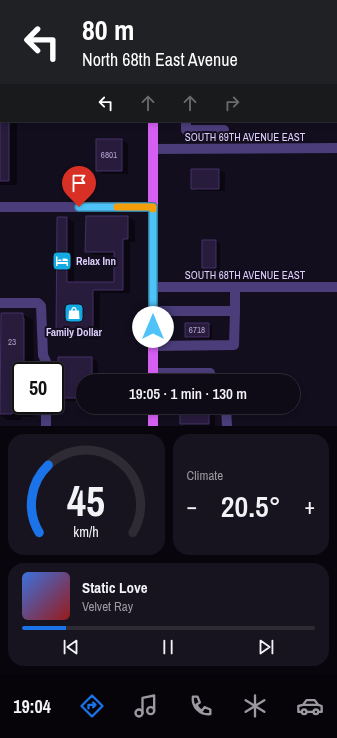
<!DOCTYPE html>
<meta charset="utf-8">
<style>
body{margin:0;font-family:"Archivo Narrow",sans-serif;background:#17131f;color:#f1f3f6;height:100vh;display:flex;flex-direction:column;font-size:15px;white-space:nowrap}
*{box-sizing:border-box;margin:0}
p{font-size:13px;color:#9b9aa1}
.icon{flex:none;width:22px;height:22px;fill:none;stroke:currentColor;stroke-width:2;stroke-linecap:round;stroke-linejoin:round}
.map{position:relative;height:426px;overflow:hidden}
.panel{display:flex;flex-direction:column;gap:8px;padding:8px;background:#08060c;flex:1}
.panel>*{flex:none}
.guide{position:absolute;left:0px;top:0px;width:337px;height:122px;box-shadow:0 2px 6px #0003,0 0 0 1px #2e2b35;background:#202124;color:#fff;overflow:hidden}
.speed{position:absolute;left:12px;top:362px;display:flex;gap:8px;font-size:20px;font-weight:700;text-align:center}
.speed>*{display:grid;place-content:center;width:52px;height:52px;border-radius:50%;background:#0e0a16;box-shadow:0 2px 6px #0003,0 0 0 1px #2e2b35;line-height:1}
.speed .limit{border:2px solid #111;border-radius:6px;background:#fff;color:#111}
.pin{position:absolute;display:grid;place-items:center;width:34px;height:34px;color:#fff;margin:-41px -17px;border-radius:50% 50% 50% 0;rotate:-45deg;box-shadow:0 0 4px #0007}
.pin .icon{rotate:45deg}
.me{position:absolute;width:44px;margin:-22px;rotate:0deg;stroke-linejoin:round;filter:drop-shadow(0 0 3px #0008)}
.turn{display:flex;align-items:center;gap:14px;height:84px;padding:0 16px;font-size:18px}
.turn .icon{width:52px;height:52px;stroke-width:2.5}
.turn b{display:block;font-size:28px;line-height:34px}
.lanes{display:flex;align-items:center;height:38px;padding:0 16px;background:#0003;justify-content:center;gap:20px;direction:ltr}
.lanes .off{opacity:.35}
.big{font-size:30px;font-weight:600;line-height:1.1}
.panel .card{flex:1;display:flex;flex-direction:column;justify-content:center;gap:6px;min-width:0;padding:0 14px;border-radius:16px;background:#17131f}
.panel .dial{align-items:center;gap:0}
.dial svg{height:104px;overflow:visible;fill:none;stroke:#2e2b35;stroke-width:7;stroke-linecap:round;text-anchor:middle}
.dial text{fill:#f1f3f6;stroke:none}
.song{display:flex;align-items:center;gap:12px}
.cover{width:48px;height:48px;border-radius:6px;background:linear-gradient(135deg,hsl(220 70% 55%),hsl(0 70% 35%))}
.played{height:4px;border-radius:2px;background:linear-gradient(90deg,#1a73e8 15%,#2e2b35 15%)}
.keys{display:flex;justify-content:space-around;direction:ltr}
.heat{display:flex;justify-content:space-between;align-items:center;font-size:22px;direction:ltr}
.panel .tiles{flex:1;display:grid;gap:8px;grid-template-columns:1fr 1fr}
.card:last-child{grid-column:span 2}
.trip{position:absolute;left:76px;top:374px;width:224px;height:40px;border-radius:20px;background:#0e0a16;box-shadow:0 2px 6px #0003,0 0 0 1px #2e2b35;font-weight:600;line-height:40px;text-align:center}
.tab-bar{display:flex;height:64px;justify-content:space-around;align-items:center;background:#060409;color:#9b9aa1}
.tab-bar .icon{width:28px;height:28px}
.tab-bar .current{color:#1a73e8}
.tab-bar b{font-size:18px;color:#f1f3f6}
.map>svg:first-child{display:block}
.shadow{fill:#0007}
.building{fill:#281c3d;stroke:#443067}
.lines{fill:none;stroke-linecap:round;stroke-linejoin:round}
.minor{stroke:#4a3d79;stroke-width:10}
.major{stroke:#d55ff1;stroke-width:10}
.route-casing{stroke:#337fa1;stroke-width:10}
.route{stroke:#4fc3f7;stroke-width:7}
.slow{stroke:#f59e0b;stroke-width:7}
.labels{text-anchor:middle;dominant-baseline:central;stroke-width:4;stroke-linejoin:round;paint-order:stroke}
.number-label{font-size:9px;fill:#afa2cc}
.street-label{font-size:11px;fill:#dccffb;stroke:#130e1e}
.poi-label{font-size:11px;font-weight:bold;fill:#dccffb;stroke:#130e1e;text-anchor:start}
</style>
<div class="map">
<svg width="337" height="426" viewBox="0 0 337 426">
<rect width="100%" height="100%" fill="#130e1e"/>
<!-- shadow -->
<path class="shadow" d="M0 0H16L1 1V121H17V185H0Z
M336 25H337V38H336Z
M97 140H122L128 144V174H103L97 170Z
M192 170H219L225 173V191H198L192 188Z
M128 217 135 221V242H130V293H100L99 339 64 338 57 334 67 218 74 222V282H115V255H94L86 251Z
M203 241H216L220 243V269H207L203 267Z
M22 314 33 320 34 366 45 371H21V405L46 406H34V417H22V420H7L0 415V320Z
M209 324 212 326V339H190L186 337Z
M92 358 98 362V381H83V401H65L59 398Z
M181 380H199L200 381H181Z
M181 407H206V411L215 415V426H185L181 423Z"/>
<!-- building -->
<path class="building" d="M0 121H9V181H0Z
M96 139H122V171H96Z
M191 169H219V189H191Z
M86 216H128V239H123V290H93V335H56L57 217H67V282H114V252H85Z
M202 240H216V268H202Z
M1 313H23V318H24V371H21V412H12V414H0Z
M185 323H209V337H185Z
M58 357H92V381H83V398H58Z
M180 407H201V410H209V424H180Z"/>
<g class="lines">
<!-- minor -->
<path class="minor" d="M122 1V0
M324 1H337
M186 121V130H224
M153 149 337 148
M0 207H153
M153 287H337
M235 287V311
M0 303H38L41 306 43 355 47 364V371
M153 311H235L234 345 153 346
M153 373H210V381
M226 407 227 426
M46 426V405"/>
<!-- major -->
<path class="major" d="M153 1V0
M153 381V121
M153 426V407"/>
</g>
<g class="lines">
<!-- route casing -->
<g class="route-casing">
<path id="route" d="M79 207H153V327"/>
</g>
<!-- route -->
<use href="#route" class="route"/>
<!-- slow -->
<path class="slow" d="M117 207H153V209"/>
</g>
<!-- icons -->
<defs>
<g id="hotel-square" transform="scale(1)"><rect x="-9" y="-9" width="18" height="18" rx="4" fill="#13a9e3" stroke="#130e1e"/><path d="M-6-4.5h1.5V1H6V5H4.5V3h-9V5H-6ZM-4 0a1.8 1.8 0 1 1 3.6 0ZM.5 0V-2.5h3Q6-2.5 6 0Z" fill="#fff"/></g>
<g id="shop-square" transform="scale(1)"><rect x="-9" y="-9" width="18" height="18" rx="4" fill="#13a9e3" stroke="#130e1e"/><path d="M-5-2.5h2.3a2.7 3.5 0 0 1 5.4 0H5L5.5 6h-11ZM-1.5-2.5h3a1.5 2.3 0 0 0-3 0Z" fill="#fff"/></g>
</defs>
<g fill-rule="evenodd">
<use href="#hotel-square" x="62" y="261"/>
<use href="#shop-square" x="74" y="313"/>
</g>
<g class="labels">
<!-- number labels -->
<g class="number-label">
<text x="109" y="155">6801</text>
<text x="197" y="330">6718</text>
<text x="12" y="342">23</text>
</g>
<!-- street labels -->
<g class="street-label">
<text x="245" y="137">SOUTH 69TH AVENUE EAST</text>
<text x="245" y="275">SOUTH 68TH AVENUE EAST</text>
</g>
<!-- poi labels -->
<g class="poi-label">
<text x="76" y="261">Relax Inn</text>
<text x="74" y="332" text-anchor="middle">Family Dollar</text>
</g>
</g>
</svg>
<div class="speed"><div class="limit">50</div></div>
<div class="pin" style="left:79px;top:207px;background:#d93025"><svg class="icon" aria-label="arrive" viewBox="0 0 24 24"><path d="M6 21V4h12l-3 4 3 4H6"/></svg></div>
<svg class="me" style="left:153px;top:327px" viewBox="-20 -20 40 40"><circle r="19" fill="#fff"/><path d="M0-13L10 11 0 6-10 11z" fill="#4fc3f7"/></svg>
<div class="trip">19:05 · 1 min · 130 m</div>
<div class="guide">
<div class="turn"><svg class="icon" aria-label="left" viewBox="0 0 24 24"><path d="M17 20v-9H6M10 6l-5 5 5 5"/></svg><div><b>80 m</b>North 68th East Avenue</div></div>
<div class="lanes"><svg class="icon" aria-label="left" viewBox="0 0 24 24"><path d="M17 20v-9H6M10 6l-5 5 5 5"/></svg><svg class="icon off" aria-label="ahead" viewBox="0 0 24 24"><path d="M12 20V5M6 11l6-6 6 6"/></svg><svg class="icon off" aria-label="ahead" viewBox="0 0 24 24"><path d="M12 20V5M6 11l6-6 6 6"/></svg><svg class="icon off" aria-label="right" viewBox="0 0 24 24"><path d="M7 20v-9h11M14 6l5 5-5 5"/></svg></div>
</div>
</div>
<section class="panel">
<div class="tiles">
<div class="card dial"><svg viewBox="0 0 100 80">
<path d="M14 69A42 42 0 1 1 86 69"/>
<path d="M14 69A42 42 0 0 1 21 17" stroke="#1a73e8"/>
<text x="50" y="56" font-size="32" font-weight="700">45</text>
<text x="50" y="72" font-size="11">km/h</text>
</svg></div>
<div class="card"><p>Climate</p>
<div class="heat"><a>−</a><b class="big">20.5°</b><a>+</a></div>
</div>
<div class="card">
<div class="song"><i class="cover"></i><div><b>Static Love</b><p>Velvet Ray</p></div></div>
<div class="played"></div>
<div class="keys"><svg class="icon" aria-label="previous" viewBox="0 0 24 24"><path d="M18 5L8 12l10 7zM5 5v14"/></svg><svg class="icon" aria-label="pause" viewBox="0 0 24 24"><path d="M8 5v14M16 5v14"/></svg><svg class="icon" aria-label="next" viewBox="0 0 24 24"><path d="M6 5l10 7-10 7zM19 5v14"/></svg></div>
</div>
</div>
</section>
<nav class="tab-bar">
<b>19:04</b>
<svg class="icon current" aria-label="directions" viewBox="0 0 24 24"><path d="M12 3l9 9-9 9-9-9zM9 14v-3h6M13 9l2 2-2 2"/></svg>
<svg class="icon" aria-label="music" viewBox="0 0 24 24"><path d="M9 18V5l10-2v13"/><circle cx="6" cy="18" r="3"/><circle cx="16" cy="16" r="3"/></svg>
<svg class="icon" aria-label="phone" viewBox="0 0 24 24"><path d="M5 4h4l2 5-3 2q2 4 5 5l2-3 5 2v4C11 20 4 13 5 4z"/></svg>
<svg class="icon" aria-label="climate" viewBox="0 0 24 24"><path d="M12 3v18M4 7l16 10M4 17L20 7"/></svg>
<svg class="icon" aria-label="car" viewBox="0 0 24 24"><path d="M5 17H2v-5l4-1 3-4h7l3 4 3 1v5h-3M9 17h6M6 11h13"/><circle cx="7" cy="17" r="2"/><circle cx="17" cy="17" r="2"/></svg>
</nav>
